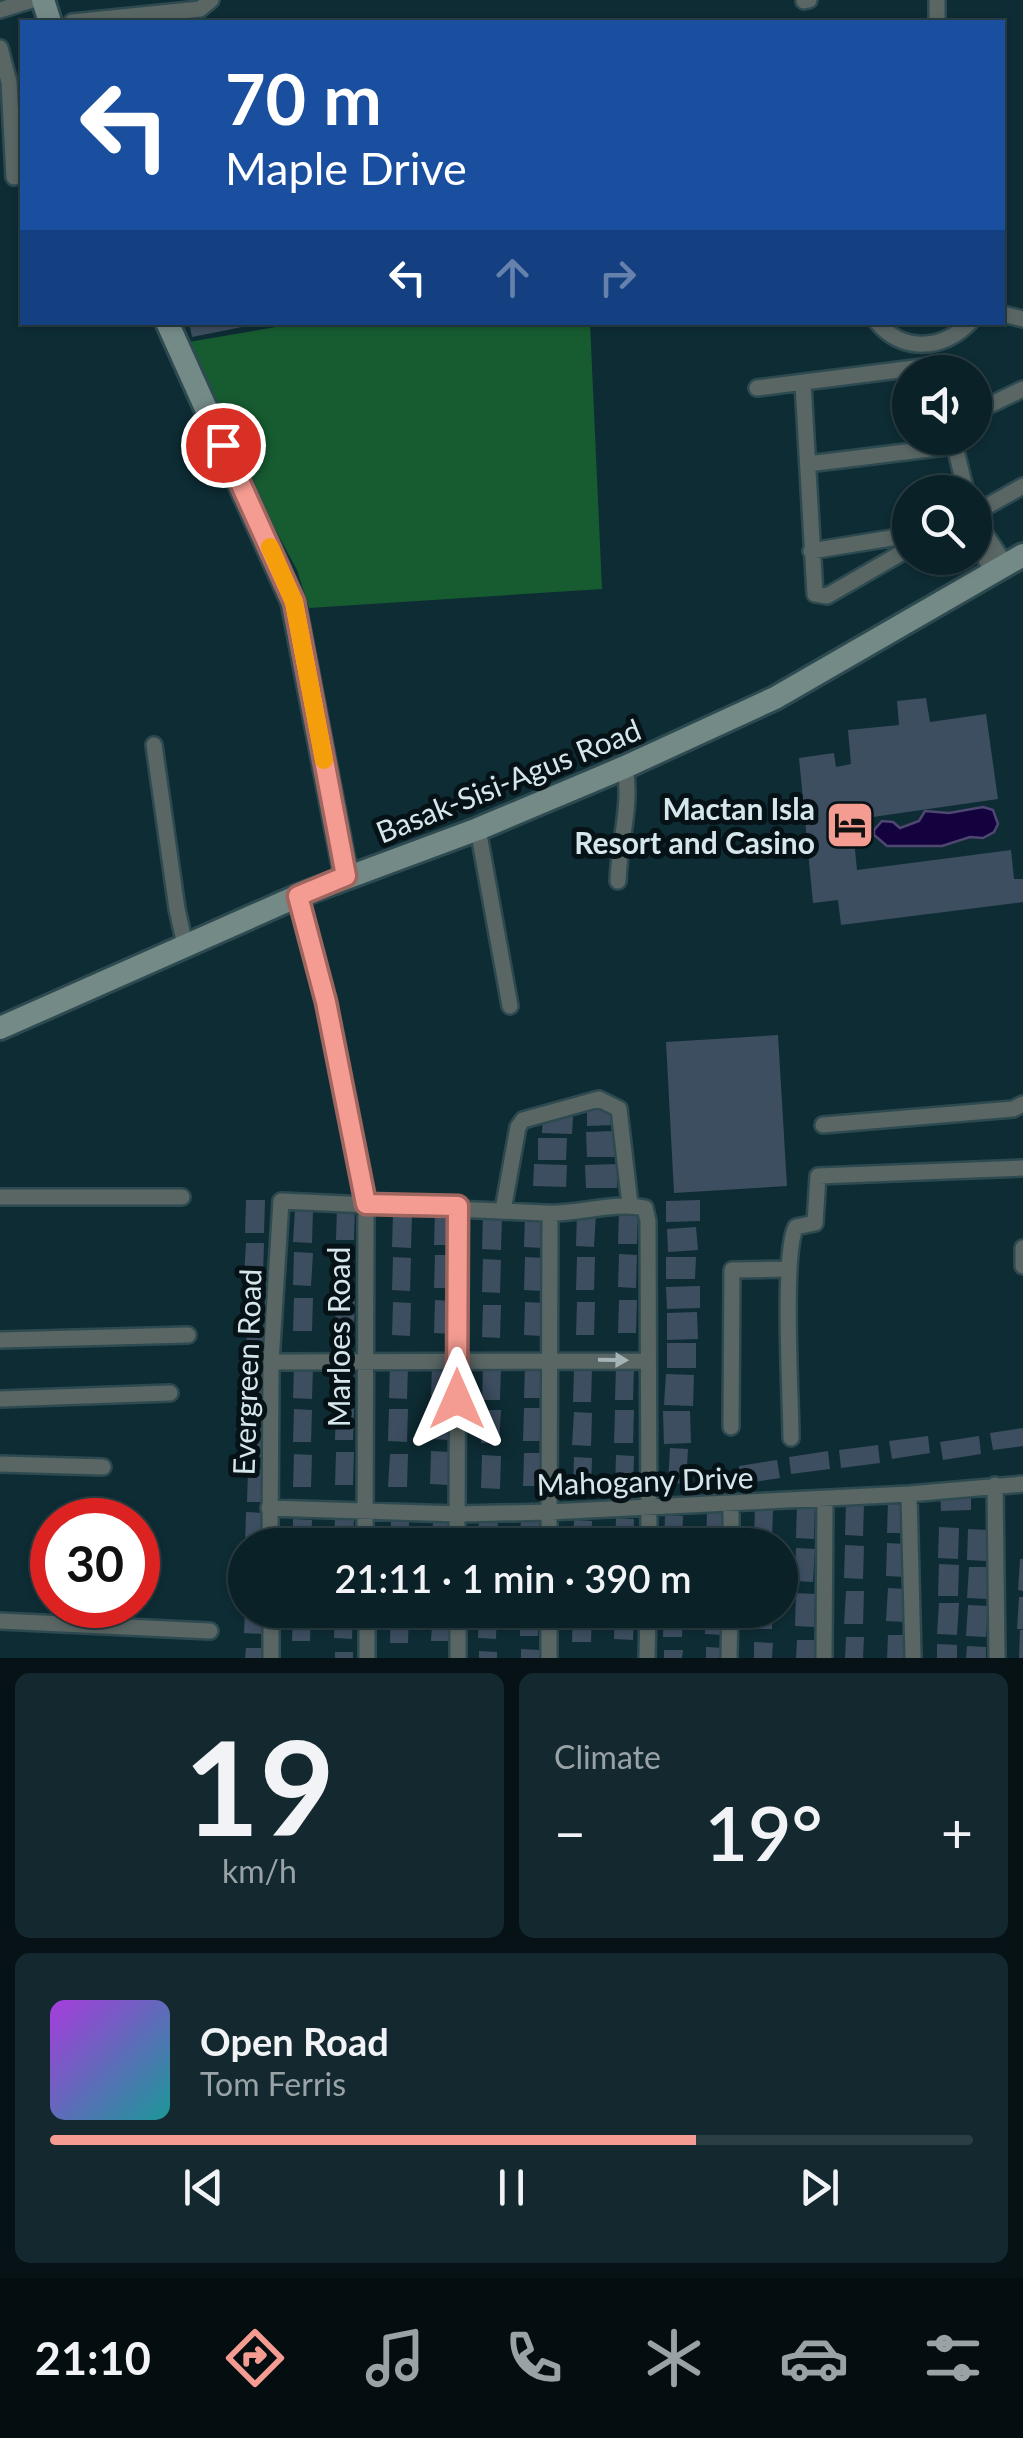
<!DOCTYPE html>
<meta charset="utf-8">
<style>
body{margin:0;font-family:Lato,sans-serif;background:#13292f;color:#f1f3f6;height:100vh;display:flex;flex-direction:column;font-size:38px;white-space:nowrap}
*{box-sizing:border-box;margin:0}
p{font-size:32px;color:#99a3a7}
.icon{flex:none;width:55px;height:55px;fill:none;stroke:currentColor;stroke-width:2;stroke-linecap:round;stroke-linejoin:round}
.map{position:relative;height:1658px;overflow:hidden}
.drawer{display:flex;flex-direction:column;gap:15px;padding:15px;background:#061215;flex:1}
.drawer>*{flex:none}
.hud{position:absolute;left:20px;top:20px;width:985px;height:305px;border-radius:0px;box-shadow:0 2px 8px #0004,0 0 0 2px #2a3e44;background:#1a4fa0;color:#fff;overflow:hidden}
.buttons{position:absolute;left:892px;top:355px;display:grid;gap:20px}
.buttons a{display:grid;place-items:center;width:100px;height:100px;border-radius:50%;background:#0a2127;box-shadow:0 2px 8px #0004,0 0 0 2px #2a3e44;font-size:50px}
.speed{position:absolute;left:30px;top:1498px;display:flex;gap:20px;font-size:50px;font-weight:700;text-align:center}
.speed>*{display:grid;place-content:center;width:130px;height:130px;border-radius:50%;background:#0a2127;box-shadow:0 2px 8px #0004,0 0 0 2px #2a3e44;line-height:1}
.speed .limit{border:15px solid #d22;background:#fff;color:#111}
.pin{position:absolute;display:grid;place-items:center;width:85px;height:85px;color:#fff;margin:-42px;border:5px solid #fff;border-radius:50%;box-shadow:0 2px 10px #0007}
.me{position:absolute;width:110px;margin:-55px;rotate:0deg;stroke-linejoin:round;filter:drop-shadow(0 0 8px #0008)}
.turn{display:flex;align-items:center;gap:35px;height:210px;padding:0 40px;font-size:45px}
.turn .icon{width:130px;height:130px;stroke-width:2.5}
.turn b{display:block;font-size:70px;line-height:85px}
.lanes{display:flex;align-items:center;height:95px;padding:0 40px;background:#0003;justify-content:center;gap:50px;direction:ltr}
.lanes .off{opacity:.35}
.big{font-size:75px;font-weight:600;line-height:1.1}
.drawer .tile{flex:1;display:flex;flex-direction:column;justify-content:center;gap:15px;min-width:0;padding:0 35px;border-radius:15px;background:#13292f}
.drawer .dial{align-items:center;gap:0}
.dial b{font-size:130px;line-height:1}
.song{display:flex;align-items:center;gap:30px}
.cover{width:120px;height:120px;border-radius:15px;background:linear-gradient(135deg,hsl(280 70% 55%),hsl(180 70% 35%))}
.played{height:10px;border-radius:5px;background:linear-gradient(90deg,#f59c92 70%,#2a3e44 70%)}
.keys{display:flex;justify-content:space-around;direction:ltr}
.heat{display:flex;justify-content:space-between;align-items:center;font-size:55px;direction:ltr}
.drawer .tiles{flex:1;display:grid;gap:15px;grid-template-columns:1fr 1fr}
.tile:last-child{grid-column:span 2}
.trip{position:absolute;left:228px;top:1528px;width:570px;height:100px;border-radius:50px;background:#0a2127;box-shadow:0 2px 8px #0004,0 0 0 2px #2a3e44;font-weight:600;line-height:100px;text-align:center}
.menu{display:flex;height:160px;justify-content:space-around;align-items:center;background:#040d10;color:#99a3a7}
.menu .icon{width:70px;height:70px}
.menu .selected{color:#f59c92}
.menu b{font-size:45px;color:#f1f3f6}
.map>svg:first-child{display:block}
.green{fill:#175c31}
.water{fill:#14023e;stroke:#4e4772;stroke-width:2.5}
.building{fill:#3d4e61}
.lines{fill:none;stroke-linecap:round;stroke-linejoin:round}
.street-casing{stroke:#2e4a51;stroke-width:20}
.secondary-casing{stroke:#2e4a51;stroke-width:28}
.street{stroke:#596664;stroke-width:15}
.secondary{stroke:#748a86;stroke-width:22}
.oneway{fill:#a4b3b6}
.route-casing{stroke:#9f655f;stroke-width:25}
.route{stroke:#f59c92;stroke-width:18}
.slow{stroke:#f59e0b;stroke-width:18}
.labels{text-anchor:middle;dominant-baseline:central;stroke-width:10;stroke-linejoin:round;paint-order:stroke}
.street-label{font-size:30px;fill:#d6e7ec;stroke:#061216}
.poi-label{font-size:30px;font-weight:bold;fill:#d6e7ec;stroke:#061216;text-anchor:end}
</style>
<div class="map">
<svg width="1023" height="1658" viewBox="0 0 1023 1658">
<rect width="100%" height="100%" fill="#0e2c34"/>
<!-- green -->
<path class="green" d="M299 323H590L602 589 309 608 297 570 261 503 257 502 183 343Z"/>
<!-- water -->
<path class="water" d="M983 807 993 810 998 824 994 832 983 838 970 837 942 846H887L874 835V830L882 821 893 822 900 828 919 821 925 811 949 813Z"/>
<!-- building -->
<path class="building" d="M189 322H257V324L192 337Z
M926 698 930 722 986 714 998 799 852 820 857 870 1011 850 1014 879H1023V902L841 925 838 900 813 903 799 758 834 753 836 767 851 764 848 730 899 725 897 701Z
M778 1035 787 1186 674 1193 666 1042Z
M587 1109H616V1125L587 1126Z
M543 1116 573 1117 572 1134 542 1133Z
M614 1131 615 1157H587L586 1132Z
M538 1138H567L566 1160H538Z
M534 1164 567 1165 566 1187 533 1186Z
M617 1164V1188H586L585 1165Z
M246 1200H265L264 1233H245Z
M700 1200V1221L666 1222V1201Z
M337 1207 355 1208 354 1240H336Z
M295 1209 313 1210 312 1243 293 1242Z
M619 1211 638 1212 637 1244H618Z
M435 1212H454L453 1245H434Z
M577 1213 596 1214 594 1247 576 1246Z
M393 1214 412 1215 411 1248 392 1247Z
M525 1214 544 1215 543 1248 524 1247Z
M483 1216 502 1217 501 1250 482 1249Z
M696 1227 698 1250 668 1252 667 1229Z
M246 1243H264L263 1276H244Z
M336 1250 354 1251 353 1284 335 1283Z
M294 1252 313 1253 311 1286 293 1285Z
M619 1254 637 1255 636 1288 618 1287Z
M435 1255H453L452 1288H434Z
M393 1257 411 1258 410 1291 392 1290Z
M525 1257 543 1258 542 1291 524 1290Z
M577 1257H595L594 1290H576Z
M666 1257H696L695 1279H666Z
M483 1259 501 1260 500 1293 482 1292Z
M700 1286V1308L667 1309 666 1287Z
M246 1288 264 1289 263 1321H245Z
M336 1295 355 1296 354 1329 335 1328Z
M294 1298H313L312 1331H293Z
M435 1300 453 1301 452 1334 434 1333Z
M619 1300H637L636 1333H618Z
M393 1302 411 1303 410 1336 392 1335Z
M525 1302 543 1303 542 1336 524 1335Z
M577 1302H595L594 1335H576Z
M483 1305H501L500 1338 482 1337Z
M697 1312 698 1339 667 1340V1313Z
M247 1332H266L264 1365 246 1364Z
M667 1343H696V1368H667Z
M336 1363 355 1364 354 1397 335 1396Z
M432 1363H450L449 1396H431Z
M390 1365 408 1366 407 1399 389 1398Z
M525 1365H543L542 1398H524Z
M294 1366H313L312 1399 293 1398Z
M483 1367H501L500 1400H482Z
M616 1367H634L633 1400H615Z
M574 1369H592L591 1402H573Z
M666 1374 694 1375 693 1406 664 1405Z
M249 1380 267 1381 266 1414 248 1413Z
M431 1406 450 1407 449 1440 430 1439Z
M336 1407H354L353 1440H335Z
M524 1408H543L541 1441H523Z
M294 1409 312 1410 311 1442H293Z
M389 1409H408L407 1442 388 1441Z
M482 1410H501L499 1443H481Z
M615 1410H634L633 1443H614Z
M663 1411H690L691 1443 664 1444Z
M574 1412 592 1413 591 1446 572 1445Z
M248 1424H267L265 1457 247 1456Z
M1023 1428V1446L993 1450 990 1433Z
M928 1436 930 1453 892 1459 889 1441Z
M979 1436 981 1454 943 1460 940 1442Z
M878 1445 880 1463 841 1468 839 1450Z
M670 1448 688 1449 686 1484 668 1483Z
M431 1451 450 1452 449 1485 430 1484Z
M828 1451 830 1469 791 1474 789 1457Z
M336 1452H354L353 1485H335Z
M524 1453H543L542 1486H523Z
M294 1454 312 1455 311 1487H293Z
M390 1454H408L407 1487H388Z
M482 1455 501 1456 500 1489 481 1488Z
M616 1455 634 1456 633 1489 615 1488Z
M574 1457 592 1458 591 1491 573 1490Z
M777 1460 780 1478 741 1484 739 1466Z
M248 1469H267L266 1502H247Z
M971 1491V1510L941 1511 940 1492Z
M888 1500H906L905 1533H887Z
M846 1502 864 1503 863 1536 845 1535Z
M797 1505 815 1506 814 1539 796 1538Z
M755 1507 773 1508 772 1541 754 1540Z
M246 1512 264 1513 263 1545H245Z
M707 1513 725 1514 724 1545H706Z
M521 1515H540L539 1545H520Z
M665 1515 683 1516 682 1545H664Z
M335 1517 354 1518 353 1545H334Z
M479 1517H498L497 1545H478Z
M616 1518 634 1519 633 1545H615Z
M293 1519 312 1520 311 1545H293Z
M433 1519 451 1520 450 1545H432Z
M574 1520 592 1521 591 1545H573Z
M391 1521 409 1522V1545H390Z
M939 1527 959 1528 958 1559 938 1558Z
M968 1529 988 1530 987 1561 967 1560Z
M887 1543 906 1544 905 1577 886 1576Z
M845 1545 864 1546 863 1579 844 1578Z
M796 1548 815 1549 813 1582 795 1581Z
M1020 1559H1023V1591L1018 1590Z
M939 1564 959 1565 958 1596H938Z
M969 1567H988L987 1599 967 1598Z
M888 1588 906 1589 905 1622 886 1621Z
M846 1591H864L863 1624H844Z
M796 1593 815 1594 814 1627 795 1626Z
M1019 1597H1023V1629H1017Z
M939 1603H959L957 1635 937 1634Z
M968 1605 988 1606 986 1637 966 1636Z
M245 1610H263V1634L244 1633Z
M293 1610H311L310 1641H292Z
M335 1610H353L352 1639 334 1638Z
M391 1610H409L408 1643H390Z
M433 1610H451L450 1641H431Z
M479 1610H497L496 1639 478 1638Z
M521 1610H539L538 1636H520Z
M573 1610H592L591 1642H572Z
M615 1610H634L633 1640 614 1639Z
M664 1610H683L682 1637H663Z
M706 1610H725L724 1635 705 1634Z
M754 1610H772V1629H753Z
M1020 1630H1023V1658H1019Z
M888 1635H906L905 1658H887Z
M846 1637H864L863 1658H845Z
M797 1640H815L814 1658H796Z
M754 1642 773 1643 772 1658H754Z
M937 1644 957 1645V1658H937Z
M967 1646 986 1647V1658H966Z
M706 1647 725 1648 724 1658H706Z
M246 1648H264V1658H245Z
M521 1649 539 1650V1658H521Z
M664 1650H683L682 1658H664Z
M479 1651 497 1652V1658H479Z
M335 1652H353V1658H335Z"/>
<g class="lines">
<!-- street casing -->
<g class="street-casing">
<path id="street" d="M804 1 809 0
M0 10 32 0
M72 22 200 9 211 0
M937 22V0
M0 48 9 82 14 177
M1002 314 1023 319
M877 322C903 353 943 350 970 322
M803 383 815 594 827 596 910 548
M757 388 938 365
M975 412 1023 389
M953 438 966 492
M808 464 954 446
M975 513 1023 486
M975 519 1006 565
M975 541 993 572
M811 551 910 535
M154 745 177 909 185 945
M478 829 510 1006
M618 881C619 841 632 807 625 767
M298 896 326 1002 366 1204 365 1545
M823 1125 1013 1109 1023 1104
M0 1197H182
M503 1210 518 1127 523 1120 599 1099 619 1109 630 1205
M1023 1248V1266
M0 1340 188 1335
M271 1362 648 1361
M0 1399 170 1393
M731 1427 732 1270 789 1269
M791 1438C791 1401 782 1251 796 1227L815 1223 818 1176 1023 1168
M0 1464 103 1467
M995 1485 997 1658
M909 1494 913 1658
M269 1508 457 1514 549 1512 909 1494 1023 1484
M270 1545 271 1362 281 1201C369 1205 457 1209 545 1213 578 1215 612 1201 645 1208L648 1221 649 1545
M457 1545 458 1206
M549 1545 550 1213
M731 1545V1505
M271 1610V1658
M367 1610V1658
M458 1610V1658
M549 1610V1658
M0 1621 210 1631
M647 1658 648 1610
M729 1658 730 1610
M824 1658 825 1499"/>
</g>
<!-- secondary casing -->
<g class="secondary-casing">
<path id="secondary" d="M43 0 50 22
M167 322 293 602 346 876
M0 1028 298 896 478 829 625 767 775 698 1023 555"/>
</g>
<!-- street -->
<use href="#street" class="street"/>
<!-- secondary -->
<use href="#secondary" class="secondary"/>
</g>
<!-- one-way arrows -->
<defs><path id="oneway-solid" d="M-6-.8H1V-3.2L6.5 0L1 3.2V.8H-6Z" transform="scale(2.5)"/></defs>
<use class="oneway" href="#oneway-solid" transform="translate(613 1360) rotate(1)"/>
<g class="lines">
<!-- route casing -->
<g class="route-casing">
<path id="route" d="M223 445 294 602 339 839 346 876 298 896 326 1002 366 1204 458 1206 457 1399"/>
</g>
<!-- route -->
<use href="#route" class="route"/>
<!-- slow -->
<path class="slow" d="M270 547 294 602 324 760"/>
</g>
<!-- icons -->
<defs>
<g id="hotel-square" transform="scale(2.5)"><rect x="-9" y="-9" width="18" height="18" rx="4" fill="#f59c92" stroke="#061216"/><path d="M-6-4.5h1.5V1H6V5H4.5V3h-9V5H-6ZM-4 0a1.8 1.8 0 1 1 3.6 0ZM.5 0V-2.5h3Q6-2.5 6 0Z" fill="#111"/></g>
</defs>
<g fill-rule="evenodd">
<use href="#hotel-square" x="850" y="825"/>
</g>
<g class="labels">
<!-- street labels -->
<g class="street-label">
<text transform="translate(508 780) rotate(-22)">Basak-Sisi-Agus Road</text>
<text transform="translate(338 1337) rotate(-90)">Marloes Road</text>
<text transform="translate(246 1372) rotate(-88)">Evergreen Road</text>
<text transform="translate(645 1480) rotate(-2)">Mahogany Drive</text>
</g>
<!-- poi labels -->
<g class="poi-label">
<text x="815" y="808">Mactan Isla<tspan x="815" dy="34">Resort and Casino</tspan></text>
</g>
</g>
</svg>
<div class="buttons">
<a><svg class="icon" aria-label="sound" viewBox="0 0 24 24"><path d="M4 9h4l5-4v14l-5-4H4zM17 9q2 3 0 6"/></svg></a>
<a><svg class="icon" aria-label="search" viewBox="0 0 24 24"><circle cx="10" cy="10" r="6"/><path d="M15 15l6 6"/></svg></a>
</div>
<div class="speed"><div class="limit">30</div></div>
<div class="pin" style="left:223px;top:445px;background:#d93025"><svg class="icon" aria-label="arrive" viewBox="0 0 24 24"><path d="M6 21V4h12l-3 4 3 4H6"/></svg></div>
<svg class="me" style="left:457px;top:1399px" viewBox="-20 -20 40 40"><path d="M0-17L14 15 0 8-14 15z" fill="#f59c92" stroke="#fff" stroke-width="4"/></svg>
<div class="trip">21:11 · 1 min · 390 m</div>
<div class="hud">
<div class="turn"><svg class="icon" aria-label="left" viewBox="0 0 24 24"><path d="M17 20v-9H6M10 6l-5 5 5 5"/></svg><div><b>70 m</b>Maple Drive</div></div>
<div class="lanes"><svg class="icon" aria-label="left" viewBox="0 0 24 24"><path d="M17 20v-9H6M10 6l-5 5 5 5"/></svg><svg class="icon off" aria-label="ahead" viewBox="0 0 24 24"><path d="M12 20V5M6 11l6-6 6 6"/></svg><svg class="icon off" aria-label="right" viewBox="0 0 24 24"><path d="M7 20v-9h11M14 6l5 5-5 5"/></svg></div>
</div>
</div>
<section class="drawer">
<div class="tiles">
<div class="tile dial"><b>19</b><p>km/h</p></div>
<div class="tile"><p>Climate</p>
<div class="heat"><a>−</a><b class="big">19°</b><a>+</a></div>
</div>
<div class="tile">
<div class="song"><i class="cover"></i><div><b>Open Road</b><p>Tom Ferris</p></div></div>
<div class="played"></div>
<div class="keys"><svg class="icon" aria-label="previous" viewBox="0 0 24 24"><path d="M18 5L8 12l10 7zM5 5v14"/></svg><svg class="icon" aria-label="pause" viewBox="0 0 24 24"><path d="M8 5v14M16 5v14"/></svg><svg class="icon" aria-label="next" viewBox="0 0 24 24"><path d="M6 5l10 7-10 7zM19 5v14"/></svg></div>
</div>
</div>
</section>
<nav class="menu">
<b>21:10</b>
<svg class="icon selected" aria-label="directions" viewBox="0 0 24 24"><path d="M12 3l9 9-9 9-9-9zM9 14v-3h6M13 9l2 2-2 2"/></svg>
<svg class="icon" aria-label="music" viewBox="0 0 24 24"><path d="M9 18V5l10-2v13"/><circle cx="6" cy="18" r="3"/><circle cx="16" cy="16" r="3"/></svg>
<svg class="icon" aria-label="phone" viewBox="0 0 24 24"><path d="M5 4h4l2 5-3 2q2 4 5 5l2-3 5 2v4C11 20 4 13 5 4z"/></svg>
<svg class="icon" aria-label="climate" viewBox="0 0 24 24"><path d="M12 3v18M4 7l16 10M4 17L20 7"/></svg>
<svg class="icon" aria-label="car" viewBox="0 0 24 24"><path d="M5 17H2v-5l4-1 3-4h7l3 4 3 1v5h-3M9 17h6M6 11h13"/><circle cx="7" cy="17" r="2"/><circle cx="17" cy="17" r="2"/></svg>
<svg class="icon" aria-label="filters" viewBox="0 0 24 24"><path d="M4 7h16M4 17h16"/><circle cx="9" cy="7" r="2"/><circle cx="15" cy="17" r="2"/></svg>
</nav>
